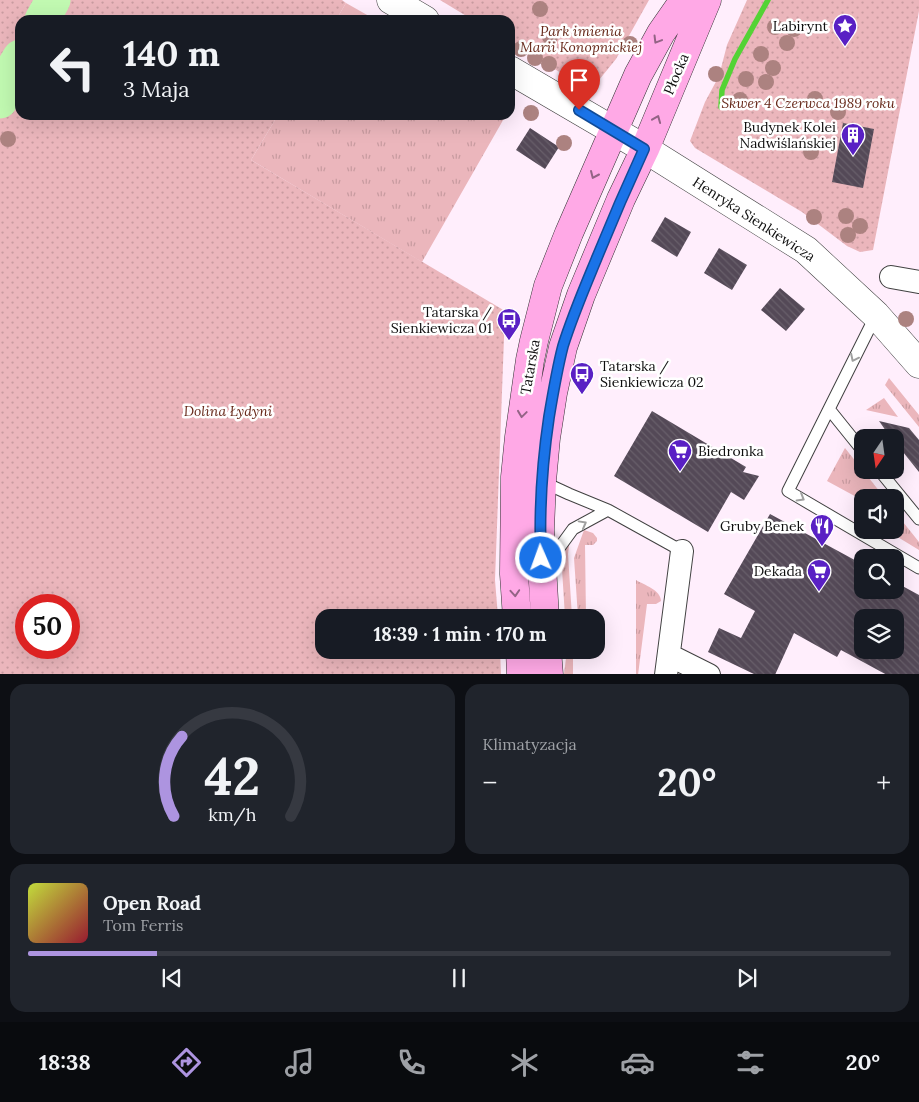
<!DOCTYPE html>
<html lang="pl">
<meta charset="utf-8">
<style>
body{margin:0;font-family:Lora,serif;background:#20242c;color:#f1f3f6;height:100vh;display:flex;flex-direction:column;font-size:19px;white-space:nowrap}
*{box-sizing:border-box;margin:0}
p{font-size:16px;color:#9ea1a6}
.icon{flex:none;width:28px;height:28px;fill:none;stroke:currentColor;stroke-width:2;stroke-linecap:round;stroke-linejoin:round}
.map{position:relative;height:674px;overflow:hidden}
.details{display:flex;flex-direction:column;gap:10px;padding:10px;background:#0d0f14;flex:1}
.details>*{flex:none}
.top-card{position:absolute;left:15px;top:15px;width:500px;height:105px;border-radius:15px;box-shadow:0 5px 20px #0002;background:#171b24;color:#f1f3f6;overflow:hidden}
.needle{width:32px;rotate:193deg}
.fabs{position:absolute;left:854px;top:429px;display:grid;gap:10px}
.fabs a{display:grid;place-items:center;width:50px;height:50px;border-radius:10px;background:#171b24;box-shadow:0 5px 20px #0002;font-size:25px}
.speed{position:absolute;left:15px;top:594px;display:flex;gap:10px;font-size:25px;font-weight:700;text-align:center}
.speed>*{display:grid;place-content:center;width:65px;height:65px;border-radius:50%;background:#171b24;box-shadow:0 5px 20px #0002;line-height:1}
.speed .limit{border:8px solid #d22;background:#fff;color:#111}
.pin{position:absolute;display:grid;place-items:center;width:42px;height:42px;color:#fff;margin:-51px -21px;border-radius:50% 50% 50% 0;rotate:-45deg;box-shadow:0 0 5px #0007}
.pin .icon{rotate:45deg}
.me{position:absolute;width:55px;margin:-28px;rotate:358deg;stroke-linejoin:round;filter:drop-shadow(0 0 4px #0008)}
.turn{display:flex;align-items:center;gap:18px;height:105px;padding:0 25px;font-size:22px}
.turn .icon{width:65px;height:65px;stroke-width:2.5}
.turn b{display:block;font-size:35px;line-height:42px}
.big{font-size:38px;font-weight:800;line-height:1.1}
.details .widget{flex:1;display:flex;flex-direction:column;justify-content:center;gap:8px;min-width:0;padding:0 18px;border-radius:15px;background:#20242c}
.details .dial{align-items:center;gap:0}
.dial svg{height:130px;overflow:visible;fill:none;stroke:#363941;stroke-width:7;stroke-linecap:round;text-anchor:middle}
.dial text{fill:#f1f3f6;stroke:none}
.song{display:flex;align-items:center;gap:15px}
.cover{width:60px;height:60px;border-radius:8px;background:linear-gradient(135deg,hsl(70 70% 55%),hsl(350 70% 35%))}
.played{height:5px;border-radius:2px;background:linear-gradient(90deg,#ad94e0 15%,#363941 15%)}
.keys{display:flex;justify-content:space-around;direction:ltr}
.heat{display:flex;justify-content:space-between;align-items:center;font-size:28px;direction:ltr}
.details .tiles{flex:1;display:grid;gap:10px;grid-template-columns:1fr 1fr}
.widget:last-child{grid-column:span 2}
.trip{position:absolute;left:315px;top:609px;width:290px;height:50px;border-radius:15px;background:#171b24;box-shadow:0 5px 20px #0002;font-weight:800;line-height:50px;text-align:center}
.tab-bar{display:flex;height:80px;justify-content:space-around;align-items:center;background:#090b0e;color:#9ea1a6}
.tab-bar .icon{width:35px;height:35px}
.tab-bar .selected{color:#ad94e0}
.tab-bar b{font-size:22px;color:#f1f3f6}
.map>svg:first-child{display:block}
.grass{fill:url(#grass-tufts)}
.park{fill:url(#park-dots);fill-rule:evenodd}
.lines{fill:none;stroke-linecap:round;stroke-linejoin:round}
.stream{stroke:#54d335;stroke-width:5.5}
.river{stroke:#c1f9b1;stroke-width:35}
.building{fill:url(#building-back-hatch);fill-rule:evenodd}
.service-casing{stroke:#414141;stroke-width:13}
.minor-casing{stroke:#414141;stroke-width:24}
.tertiary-casing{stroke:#414141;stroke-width:29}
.secondary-casing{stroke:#303030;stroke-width:29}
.service{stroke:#fff;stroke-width:11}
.minor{stroke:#fff;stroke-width:22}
.tertiary{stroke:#fff;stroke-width:28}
.secondary{stroke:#ffa9e6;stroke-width:28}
.tree{fill:#ac8280}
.oneway{stroke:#936385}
.oneway2{stroke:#9f9f9f}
.route-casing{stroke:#114b97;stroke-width:12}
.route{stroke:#1a73e8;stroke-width:9}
.labels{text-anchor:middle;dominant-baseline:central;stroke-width:5;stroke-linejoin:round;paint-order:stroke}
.poi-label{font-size:14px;fill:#0e0e0e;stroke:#fff;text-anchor:end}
.park-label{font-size:14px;font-style:italic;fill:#682a1b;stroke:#fff}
.street-label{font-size:14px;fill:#0e0e0e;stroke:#fff}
</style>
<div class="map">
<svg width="919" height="675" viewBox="0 0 919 675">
<defs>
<pattern id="grass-tufts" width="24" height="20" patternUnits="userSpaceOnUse" patternTransform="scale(1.25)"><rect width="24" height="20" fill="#ebb6bc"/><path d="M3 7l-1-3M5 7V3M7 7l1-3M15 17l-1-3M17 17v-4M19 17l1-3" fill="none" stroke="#c89ba0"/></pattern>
<pattern id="park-dots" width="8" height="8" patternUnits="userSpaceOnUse" patternTransform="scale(1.25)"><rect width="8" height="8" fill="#ebb6bc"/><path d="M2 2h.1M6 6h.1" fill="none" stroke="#c89ba0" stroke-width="1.8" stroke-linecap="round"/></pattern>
<pattern id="building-back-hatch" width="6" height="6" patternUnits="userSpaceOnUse" patternTransform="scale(1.25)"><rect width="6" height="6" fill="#544957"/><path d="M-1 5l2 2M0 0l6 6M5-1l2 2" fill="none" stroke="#685f6a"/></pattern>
</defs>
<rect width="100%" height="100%" fill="#ffeefc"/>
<!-- grass -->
<path class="grass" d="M346 3 376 20H336Z
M278 115H506L422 262 251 160Z
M889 378 919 415V427L885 385Z
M884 398 898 417 866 410Z
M845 448 884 497 862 498V500L827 481Z
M895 512 919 542V550L896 536 904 523 895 518Z
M584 530 593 533 597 538V541L593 545H585L586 617H578L574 558Z
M570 538 568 554 572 617H565L562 569V552Z
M636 580C644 585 661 590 661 601L656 604H647L638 675 636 674Z
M567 650H573V674H564Z"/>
<!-- park -->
<path class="park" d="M0 0H342L346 3 336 20H20V115H278L251 160 505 311 495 580 498 617 324 618V650H500L501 674H0ZM26 605H69V648H26Z
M440 0H649L616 59 599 80 571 79 510 42V20H473Z
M747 0H919V11L873 250 860 252 847 246 802 212 695 148 690 141 705 102 719 76 727 45Z"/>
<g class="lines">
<!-- stream -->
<path class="stream" d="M721 107 722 90 735 59 768 0"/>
<!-- river -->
<path class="river" d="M42 20 53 0
M0 101 11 72 20 57"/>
</g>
<!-- building -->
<path class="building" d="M843 123 874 129 863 188 832 182Z
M530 128 559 147 545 169 516 150Z
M665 217 691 232 677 257 651 241Z
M719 248 747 265 732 290 704 273Z
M780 288 805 309 786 331 761 310Z
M652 411 746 467 743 472 759 476 744 500 731 492 708 532 614 476Z
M879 421 909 428 919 440V472L895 442V438H891Z
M770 514 862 564V590H895V582L919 595V675H887L841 650 837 657 794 633 775 675H756L708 652 719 628 741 638 755 611 724 594ZM862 618H895V650H862Z"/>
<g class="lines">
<!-- service casing -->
<g class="service-casing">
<path id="service" d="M876 315 788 491 919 568
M829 409 862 450
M879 470 919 519
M543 482 569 494 608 510 682 551
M546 566 573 529 608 510"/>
</g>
<!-- minor casing -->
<g class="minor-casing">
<path id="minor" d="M891 277 919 282
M669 655 709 675
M666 675 682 551"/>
</g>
<!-- tertiary casing -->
<g class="tertiary-casing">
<path id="tertiary" d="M391 0 425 20
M510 70 645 149 806 250 876 315 919 364"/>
</g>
<!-- secondary casing -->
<g class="secondary-casing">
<path id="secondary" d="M517 618 514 574 515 477 519 437 530 360 534 341 548 286 569 233 638 75 661 33 684 0
M545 618 540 530 542 481 546 438 553 393 563 347 581 295 621 199 645 149 707 0
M520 650 521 675
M547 650 549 675"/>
</g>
<!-- service -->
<use href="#service" class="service"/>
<!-- minor -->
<use href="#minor" class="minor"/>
<!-- tertiary -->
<use href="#tertiary" class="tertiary"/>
<!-- secondary -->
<use href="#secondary" class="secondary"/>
</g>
<!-- trees -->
<g class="tree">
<circle cx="540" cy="9" r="8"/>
<circle cx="775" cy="27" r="8"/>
<circle cx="794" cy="29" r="8"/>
<circle cx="550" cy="37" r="8"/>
<circle cx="787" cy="43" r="8"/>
<circle cx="630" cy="44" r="8"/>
<circle cx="521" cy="49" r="8"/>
<circle cx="761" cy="54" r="8"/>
<circle cx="535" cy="58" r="8"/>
<circle cx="549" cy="64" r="8"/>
<circle cx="773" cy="68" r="8"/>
<circle cx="716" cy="74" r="8"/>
<circle cx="746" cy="79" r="8"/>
<circle cx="766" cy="82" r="8"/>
<circle cx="815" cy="99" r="8"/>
<circle cx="740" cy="100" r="8"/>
<circle cx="838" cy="112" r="8"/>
<circle cx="531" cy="113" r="8"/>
<circle cx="8" cy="139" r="8"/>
<circle cx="564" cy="143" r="8"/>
<circle cx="811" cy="152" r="8"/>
<circle cx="846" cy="216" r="8"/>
<circle cx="814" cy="217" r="8"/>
<circle cx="860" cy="226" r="8"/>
<circle cx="848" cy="235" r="8"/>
<circle cx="906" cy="319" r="8"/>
</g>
<!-- one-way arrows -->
<defs><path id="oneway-chevron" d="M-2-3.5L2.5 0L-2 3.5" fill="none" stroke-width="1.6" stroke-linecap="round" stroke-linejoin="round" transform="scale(1.25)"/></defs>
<g class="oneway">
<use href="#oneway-chevron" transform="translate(657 40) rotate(121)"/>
<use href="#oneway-chevron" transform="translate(657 119) rotate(-68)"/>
<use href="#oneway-chevron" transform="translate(594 175) rotate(114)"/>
<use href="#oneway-chevron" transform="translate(522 414) rotate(98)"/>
<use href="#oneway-chevron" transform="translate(515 593) rotate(86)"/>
</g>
<g class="oneway2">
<use href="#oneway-chevron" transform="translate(854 358) rotate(116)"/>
<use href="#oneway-chevron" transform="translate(801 498) rotate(31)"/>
<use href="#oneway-chevron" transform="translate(583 524) rotate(-29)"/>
</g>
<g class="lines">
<!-- route casing -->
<g class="route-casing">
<path id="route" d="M541 558C539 511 542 464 549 417 553 393 557 369 563 346 572 317 584 289 596 260 611 223 627 186 644 149L579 110"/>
</g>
<!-- route -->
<use href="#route" class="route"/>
</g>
<!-- icons -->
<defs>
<g id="sight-pin" transform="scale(1.25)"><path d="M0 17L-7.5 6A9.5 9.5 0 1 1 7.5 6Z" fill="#5920c4" stroke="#fff"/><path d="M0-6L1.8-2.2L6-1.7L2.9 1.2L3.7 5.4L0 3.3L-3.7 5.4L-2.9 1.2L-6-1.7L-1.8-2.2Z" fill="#fff"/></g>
<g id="building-pin" transform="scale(1.25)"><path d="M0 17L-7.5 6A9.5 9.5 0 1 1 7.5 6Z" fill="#5920c4" stroke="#fff"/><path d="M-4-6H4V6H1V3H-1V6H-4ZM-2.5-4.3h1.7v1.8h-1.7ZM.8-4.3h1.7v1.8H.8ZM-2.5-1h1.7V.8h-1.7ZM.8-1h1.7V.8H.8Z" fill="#fff"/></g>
<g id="bus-pin" transform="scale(1.25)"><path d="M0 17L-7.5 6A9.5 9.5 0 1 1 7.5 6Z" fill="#5920c4" stroke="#fff"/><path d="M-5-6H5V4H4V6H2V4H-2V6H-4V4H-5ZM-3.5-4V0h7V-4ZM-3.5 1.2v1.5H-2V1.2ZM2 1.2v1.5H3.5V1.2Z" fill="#fff"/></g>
<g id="supermarket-pin" transform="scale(1.25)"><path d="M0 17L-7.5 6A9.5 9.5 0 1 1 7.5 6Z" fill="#5920c4" stroke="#fff"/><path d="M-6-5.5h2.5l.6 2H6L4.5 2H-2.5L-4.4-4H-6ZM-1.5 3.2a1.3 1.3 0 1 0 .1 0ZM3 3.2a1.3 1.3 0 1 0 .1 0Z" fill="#fff"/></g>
<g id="restaurant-pin" transform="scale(1.25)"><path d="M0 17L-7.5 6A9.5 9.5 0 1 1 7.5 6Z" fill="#5920c4" stroke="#fff"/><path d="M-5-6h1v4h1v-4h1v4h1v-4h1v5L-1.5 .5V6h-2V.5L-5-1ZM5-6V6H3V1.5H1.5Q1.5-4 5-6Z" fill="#fff"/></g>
</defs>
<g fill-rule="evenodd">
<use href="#sight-pin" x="845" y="26"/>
<use href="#building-pin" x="853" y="135"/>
<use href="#bus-pin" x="509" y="320"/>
<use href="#bus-pin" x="582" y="374"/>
<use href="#supermarket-pin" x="680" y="451"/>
<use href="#restaurant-pin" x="822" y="526"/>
<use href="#supermarket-pin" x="819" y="571"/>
</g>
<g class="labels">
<!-- poi labels -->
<g class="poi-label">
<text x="828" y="26">Labirynt</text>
<text x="836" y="127">Budynek Kolei<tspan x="836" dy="16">Nadwiślańskiej</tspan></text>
<text x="492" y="312">Tatarska /<tspan x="492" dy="16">Sienkiewicza 01</tspan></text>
<text x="600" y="366" text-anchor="start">Tatarska /<tspan x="600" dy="16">Sienkiewicza 02</tspan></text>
<text x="698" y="451" text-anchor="start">Biedronka</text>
<text x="804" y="526">Gruby Benek</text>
<text x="802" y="571">Dekada</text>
</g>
<!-- park labels -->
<g class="park-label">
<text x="581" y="31">Park imienia<tspan x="581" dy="16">Marii Konopnickiej</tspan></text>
<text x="808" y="103">Skwer 4 Czerwca 1989 roku</text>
<text x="228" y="411">Dolina Łydyni</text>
</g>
<!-- street labels -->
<g class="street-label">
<text transform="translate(676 74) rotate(-67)">Płocka</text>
<text transform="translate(754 219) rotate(33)">Henryka Sienkiewicza</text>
<text transform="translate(530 367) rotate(-80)">Tatarska</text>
</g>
</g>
</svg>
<div class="fabs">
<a><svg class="needle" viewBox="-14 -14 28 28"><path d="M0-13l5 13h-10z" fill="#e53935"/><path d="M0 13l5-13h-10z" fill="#9ea1a6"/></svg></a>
<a><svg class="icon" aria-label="sound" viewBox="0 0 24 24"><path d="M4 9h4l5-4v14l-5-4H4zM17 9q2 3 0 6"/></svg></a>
<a><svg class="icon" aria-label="search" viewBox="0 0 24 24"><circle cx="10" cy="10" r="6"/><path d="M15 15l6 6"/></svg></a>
<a><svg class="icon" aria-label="layers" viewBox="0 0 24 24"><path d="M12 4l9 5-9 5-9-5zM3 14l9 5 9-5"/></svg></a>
</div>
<div class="speed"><div class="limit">50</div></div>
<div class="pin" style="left:579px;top:110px;background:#d93025"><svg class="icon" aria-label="arrive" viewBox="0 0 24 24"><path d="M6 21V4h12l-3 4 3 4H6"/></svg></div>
<svg class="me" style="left:541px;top:558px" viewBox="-20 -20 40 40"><circle r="17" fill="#1a73e8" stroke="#fff" stroke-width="3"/><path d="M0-11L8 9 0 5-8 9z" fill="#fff"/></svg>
<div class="trip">18:39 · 1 min · 170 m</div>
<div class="top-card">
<div class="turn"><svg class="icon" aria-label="left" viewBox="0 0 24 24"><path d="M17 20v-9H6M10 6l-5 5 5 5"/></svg><div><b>140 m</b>3 Maja</div></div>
</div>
</div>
<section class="details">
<div class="tiles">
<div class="widget dial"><svg viewBox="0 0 100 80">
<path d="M14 69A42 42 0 1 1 86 69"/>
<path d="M14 69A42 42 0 0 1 19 20" stroke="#ad94e0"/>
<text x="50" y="56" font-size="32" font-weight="700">42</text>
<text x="50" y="72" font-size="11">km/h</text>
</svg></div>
<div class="widget"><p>Klimatyzacja</p>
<div class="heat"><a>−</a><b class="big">20°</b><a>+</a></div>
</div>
<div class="widget">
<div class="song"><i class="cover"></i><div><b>Open Road</b><p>Tom Ferris</p></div></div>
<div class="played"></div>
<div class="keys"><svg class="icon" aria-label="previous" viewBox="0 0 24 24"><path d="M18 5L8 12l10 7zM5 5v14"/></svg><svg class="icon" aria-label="pause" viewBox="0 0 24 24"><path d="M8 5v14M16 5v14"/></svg><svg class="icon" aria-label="next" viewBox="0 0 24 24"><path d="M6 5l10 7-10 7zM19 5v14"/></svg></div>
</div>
</div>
</section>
<nav class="tab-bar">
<b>18:38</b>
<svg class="icon selected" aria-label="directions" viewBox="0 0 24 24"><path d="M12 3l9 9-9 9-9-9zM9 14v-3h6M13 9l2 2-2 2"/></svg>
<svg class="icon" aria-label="music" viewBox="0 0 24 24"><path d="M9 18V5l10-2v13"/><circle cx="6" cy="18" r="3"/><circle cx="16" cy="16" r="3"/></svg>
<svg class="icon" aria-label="phone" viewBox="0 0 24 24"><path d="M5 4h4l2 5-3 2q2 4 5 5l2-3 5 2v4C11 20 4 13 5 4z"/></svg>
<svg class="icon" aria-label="climate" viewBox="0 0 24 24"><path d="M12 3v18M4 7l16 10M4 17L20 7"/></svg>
<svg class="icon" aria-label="car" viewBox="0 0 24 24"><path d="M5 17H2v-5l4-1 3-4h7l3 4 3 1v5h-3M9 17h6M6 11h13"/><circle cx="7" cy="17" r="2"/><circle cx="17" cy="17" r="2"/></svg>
<svg class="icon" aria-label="filters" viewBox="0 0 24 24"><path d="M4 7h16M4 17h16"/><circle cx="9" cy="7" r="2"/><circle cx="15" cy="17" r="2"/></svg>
<b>20°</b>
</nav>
